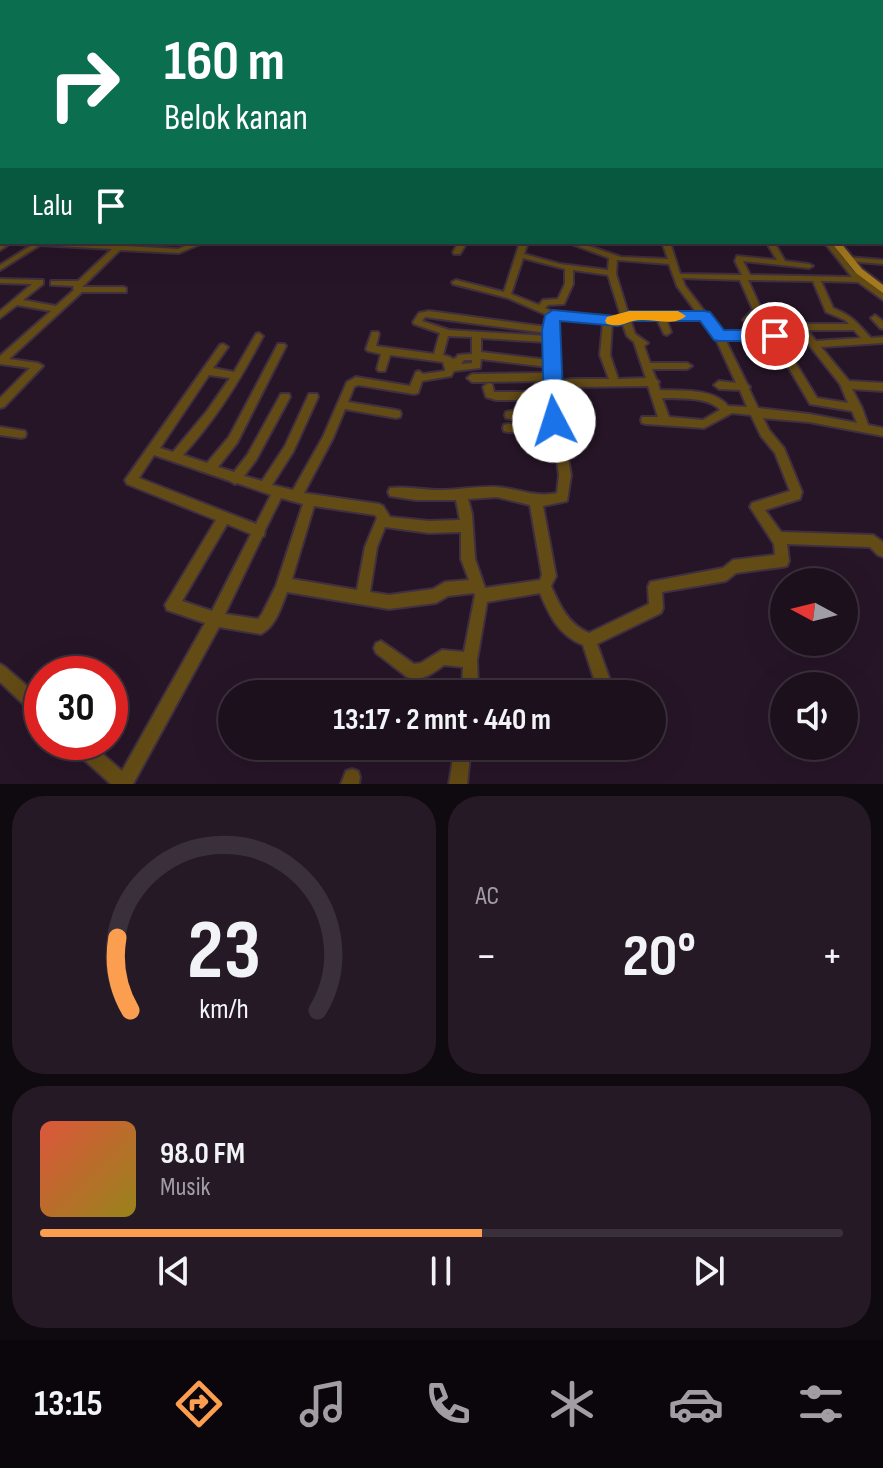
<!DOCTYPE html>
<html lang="id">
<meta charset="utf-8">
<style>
body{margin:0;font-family:"Sofia Sans Condensed",sans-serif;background:#251926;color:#f1f3f6;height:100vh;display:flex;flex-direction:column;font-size:30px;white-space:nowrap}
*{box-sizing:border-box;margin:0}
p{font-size:26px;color:#a09da4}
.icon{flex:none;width:44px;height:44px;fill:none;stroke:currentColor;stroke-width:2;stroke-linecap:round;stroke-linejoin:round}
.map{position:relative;height:784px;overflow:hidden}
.details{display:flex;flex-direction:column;gap:12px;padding:12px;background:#0f0910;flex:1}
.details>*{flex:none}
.guide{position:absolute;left:0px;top:0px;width:884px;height:244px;box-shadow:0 8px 32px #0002,0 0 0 2px #3a303b;background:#0b6e4f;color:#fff;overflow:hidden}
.needle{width:52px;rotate:277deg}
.tools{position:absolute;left:770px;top:568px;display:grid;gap:16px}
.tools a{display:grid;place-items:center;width:88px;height:88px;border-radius:50%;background:#1c101d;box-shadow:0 8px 32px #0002,0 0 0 2px #3a303b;font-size:40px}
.speed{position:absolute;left:24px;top:656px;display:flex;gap:16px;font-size:40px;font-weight:700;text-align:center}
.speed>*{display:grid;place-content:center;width:104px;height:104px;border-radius:50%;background:#1c101d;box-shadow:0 8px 32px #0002,0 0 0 2px #3a303b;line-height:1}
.speed .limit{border:12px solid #d22;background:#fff;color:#111}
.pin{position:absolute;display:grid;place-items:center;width:68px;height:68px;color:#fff;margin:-34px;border:4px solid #fff;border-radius:50%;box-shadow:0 2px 8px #0007}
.me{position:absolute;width:88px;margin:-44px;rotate:355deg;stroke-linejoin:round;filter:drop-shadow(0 0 6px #0008)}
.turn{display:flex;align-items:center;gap:28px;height:168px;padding:0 32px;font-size:36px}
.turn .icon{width:104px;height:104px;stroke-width:2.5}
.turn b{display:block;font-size:56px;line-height:68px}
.then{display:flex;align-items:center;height:76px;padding:0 32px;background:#0003;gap:16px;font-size:30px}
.big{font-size:60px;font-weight:700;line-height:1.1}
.details .widget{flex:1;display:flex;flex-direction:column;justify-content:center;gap:12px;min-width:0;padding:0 28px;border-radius:32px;background:#251926}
.details .dial{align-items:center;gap:0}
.dial svg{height:208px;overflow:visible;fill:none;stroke:#3a303b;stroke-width:7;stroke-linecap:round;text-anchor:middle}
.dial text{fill:#f1f3f6;stroke:none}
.song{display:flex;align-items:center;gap:24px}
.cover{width:96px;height:96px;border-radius:12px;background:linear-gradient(135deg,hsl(10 70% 55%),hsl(50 70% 35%))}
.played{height:8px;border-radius:4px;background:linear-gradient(90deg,#fb9e50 55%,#3a303b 55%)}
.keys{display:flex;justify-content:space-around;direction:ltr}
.heat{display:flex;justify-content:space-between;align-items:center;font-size:44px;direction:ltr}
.details .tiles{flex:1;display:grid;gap:12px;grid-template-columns:1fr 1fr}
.widget:last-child{grid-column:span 2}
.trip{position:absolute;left:218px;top:680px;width:448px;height:80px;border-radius:40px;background:#1c101d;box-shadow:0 8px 32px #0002,0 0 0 2px #3a303b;font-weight:700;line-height:80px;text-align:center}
.menu{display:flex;height:128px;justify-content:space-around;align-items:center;background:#0b060c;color:#a09da4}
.menu .icon{width:56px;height:56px}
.menu .active{color:#fb9e50}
.menu b{font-size:36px;color:#f1f3f6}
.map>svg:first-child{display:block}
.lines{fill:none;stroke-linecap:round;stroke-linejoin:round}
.minor-casing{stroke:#3f2f40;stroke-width:4}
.major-casing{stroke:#3f2f40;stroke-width:4}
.minor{fill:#634b15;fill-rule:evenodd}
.major{fill:#a37a1d;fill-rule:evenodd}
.route{fill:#1a73e8;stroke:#114b97;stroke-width:2}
.slow{fill:#f59e0b}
</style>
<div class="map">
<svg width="883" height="784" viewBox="0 0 883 784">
<rect width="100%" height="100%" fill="#261527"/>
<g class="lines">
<!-- minor casing -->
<g class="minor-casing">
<path id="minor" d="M882 168H883L882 173Z
M882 182H883V186H882Z
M882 196H883V200H882Z
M3 242H12L0 250V244Z
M13 242H57L178 249 195 242H205L179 253 120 250 82 287H123L126 288V292H82L9 359 38 363 43 366 4 407 0 408V398L30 368 0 364V356L51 311 17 305 0 318V311L32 284 0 283V279L43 280V284L23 300 56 306 74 290 73 288 74 286 54 285H51V281H78L112 249 40 245 0 270V265L32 245 17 244Z
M459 242H467L460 254H454L453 252Z
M520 242H528L524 254 560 264 608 270 609 258 566 242H577L621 257 668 259 662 242H670L680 274 742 275 735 261 737 256 777 260 766 242H774L785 261 809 264 813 266 809 268 743 261 750 275 852 277 824 242H832L844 259 848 257 883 260V264L846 261C855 273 856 276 872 278V282H869L883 293V300L858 282 821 281 833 308C854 317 856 322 871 338L883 337V343L821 347 849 381 883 383V391L852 389 862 408 868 425 883 428V436L809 422 763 418 769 430 784 448 802 492 800 499 765 510 781 532 873 535 883 542V557L878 555 870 547 787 544 789 561 787 566 782 567 736 573 726 581 662 592 663 608 661 613 597 644 615 694H599L583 645C559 635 550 617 540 593L487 602 477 660 478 685 542 686 547 689 550 694H462L463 667 444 665C433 673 421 683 407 677L376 653 374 648 376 643 381 641 414 664 421 663 442 650 464 652 475 595 474 593 448 596 436 603 389 609 287 592C281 607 276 626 261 634L219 627 133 784H111L71 748 69 742H89L122 771 205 623 167 610 165 605 216 520 127 484 125 480 220 345 223 344 228 347 213 368 234 372 256 334 259 333 263 336C241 379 216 419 183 455L207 463 229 437 278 344H284L286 346 237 443 218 467 234 472 248 454 281 394H289L290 397 256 460 244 476 262 481 285 446 309 394H317L318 397 293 452 272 485 293 490 323 437 347 382 356 377 410 386 416 372 419 371 423 374 445 371V369L443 362 390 355 385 371H379L377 369 381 354 368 351 366 349 372 332H378L379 334 376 346 434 354 440 333 414 324 413 322 419 313 429 311 547 327 549 316 508 298 453 284 452 282 456 280 504 292ZM523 258 565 269V284L558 299 543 300 539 305 511 294ZM617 260 669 264 677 286 697 313H628L616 274ZM573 270 608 275 621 316 617 318 554 312 545 308 548 305 564 304 573 284ZM682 278 740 280 753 310 743 320 747 323 762 311 748 280 813 281 826 312 845 320 849 324H807L799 327V331L792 333H721L685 286ZM425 317 547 333V336L449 330 422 321ZM557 318 603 323 600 355 609 379H571L555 382 558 364ZM630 319H657L664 334 667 335 671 332 666 319H701L715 337 736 383 719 381 714 385 719 389 740 390 747 407 728 406C714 388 681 391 660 390L658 384 659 382 656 379 652 369H687L692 366 687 363H650L644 346 648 343 635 334ZM622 322 627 336 634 342 646 378 618 379 610 355 612 323ZM807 330H854L861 338 816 341ZM448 336 472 337V354L458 355 456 358 452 359 450 357 443 355ZM802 336 840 384 848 403 817 398 781 339H792ZM481 338 547 342 548 360 481 352ZM725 339H772L810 404 852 411 857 423 809 414 758 408 749 389 750 387 747 384ZM481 359 548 367 547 373 472 374 467 378 472 382 546 381V392H494L492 384 488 383 483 387 486 397 496 400H548L549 410 510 411 506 412 505 415 506 418 510 419 550 418 552 426 508 424 504 425 503 428 504 431 508 432 553 434 559 475 557 493C535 498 517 488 496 487 477 486 458 490 440 490 425 490 403 486 390 488L388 492 390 496 416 500H456L460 520 429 521 390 517 383 506 379 504 304 493 333 438 345 409 396 418 400 417 401 414 400 411 396 410 348 402 354 387 358 385 414 394 418 393 422 381 451 376 454 371 480 368ZM464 360H472V363L461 364ZM209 375 230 378 207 411 173 452 160 448ZM648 386 658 417H642L641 420 642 423 646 424 704 428 732 413 751 415 761 436 775 453 790 491 752 503 750 507 774 544 775 555 733 560 723 568 650 582 648 587 649 604 589 633C568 624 560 606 551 586L556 576 543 506 567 501 571 475 556 390 571 387ZM662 398C679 399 708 396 720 410L703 420 669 417ZM154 455 230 481 235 484 237 483 271 495 256 524 139 478ZM497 497 530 505 542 575 540 580 485 588 475 559 472 514 468 499ZM281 498 303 504 276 586 262 614 258 619 225 614 262 537 264 536 265 530ZM314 506 375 515 377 518 365 547 357 590 292 579ZM227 524 251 534 212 611 182 601ZM385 527 429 533 461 532V559L469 580 445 582 433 589 389 595 370 592 377 547Z
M875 315 883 321V329L880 328 871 318Z
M0 427 25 431 26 434 25 437 21 438 0 435Z
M0 664 5 667 42 699V718L36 716 0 682Z
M455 746H471L467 784H449Z
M352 769 358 771 360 777 359 784H341L346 771Z"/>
</g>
<!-- major casing -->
<g class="major-casing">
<path id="major" d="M0 175H2V181H0Z
M831 242H840L862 269 883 285V293L856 273Z"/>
</g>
<!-- minor -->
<use href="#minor" class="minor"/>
<!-- major -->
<use href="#major" class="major"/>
</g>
<!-- sky -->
<linearGradient id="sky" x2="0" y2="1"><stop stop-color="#150c15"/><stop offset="0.53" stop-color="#413b52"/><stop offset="1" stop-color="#413b52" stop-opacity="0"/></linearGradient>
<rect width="883" height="231" fill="url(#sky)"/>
<!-- route -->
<path class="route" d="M553 310 616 316 629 311H704L710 312 724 330H775L783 336 775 341H719L714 340 700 321H632L618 326 560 321 564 421 561 426H547L544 421 542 330 545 315Z"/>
<!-- slow -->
<path class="slow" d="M629 311H678L686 316C673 328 650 317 633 321 623 324 619 327 607 324L605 321 607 317Z"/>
</svg>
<div class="tools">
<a><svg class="needle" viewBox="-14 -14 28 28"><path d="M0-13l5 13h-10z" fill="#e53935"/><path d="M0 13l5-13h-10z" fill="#a09da4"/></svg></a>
<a><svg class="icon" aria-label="sound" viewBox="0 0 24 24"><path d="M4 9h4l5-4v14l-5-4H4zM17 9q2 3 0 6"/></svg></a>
</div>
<div class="speed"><div class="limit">30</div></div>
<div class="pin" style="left:775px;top:336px;background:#d93025"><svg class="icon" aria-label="arrive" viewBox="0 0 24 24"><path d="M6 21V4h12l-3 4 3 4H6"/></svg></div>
<svg class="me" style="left:554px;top:421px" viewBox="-20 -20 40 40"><circle r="19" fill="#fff"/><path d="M0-13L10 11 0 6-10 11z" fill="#1a73e8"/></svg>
<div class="trip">13:17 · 2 mnt · 440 m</div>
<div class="guide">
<div class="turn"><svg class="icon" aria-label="right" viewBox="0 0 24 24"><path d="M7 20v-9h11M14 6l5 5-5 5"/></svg><div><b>160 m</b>Belok kanan</div></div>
<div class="then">Lalu<svg class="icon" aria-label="arrive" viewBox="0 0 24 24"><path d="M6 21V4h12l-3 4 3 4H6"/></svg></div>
</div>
</div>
<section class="details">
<div class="tiles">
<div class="widget dial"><svg viewBox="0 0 100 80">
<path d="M14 69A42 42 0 1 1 86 69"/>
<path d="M14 69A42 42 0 0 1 9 41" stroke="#fb9e50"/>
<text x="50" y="56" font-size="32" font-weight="700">23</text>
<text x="50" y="72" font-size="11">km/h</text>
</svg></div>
<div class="widget"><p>AC</p>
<div class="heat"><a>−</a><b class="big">20°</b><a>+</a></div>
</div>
<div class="widget">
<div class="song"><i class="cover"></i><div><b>98.0 FM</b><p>Musik</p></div></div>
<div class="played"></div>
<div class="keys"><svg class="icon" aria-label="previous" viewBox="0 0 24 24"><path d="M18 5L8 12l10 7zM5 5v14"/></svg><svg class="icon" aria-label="pause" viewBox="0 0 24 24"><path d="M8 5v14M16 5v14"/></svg><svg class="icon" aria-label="next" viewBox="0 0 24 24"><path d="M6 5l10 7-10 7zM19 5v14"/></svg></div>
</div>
</div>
</section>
<nav class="menu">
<b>13:15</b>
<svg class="icon active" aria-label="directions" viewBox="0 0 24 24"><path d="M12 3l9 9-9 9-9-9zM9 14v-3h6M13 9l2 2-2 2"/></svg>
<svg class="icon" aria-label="music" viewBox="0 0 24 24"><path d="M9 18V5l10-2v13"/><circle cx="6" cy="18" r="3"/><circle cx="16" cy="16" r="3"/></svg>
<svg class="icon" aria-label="phone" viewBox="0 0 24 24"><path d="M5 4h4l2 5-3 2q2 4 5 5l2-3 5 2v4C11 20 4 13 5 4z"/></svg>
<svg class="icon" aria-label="climate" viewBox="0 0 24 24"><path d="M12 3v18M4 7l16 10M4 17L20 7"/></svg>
<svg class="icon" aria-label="car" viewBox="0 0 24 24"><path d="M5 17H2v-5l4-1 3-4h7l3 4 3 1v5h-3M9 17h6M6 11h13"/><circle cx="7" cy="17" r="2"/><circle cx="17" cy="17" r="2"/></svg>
<svg class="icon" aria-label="filters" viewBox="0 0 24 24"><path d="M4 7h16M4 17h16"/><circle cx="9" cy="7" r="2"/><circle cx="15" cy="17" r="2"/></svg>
</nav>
